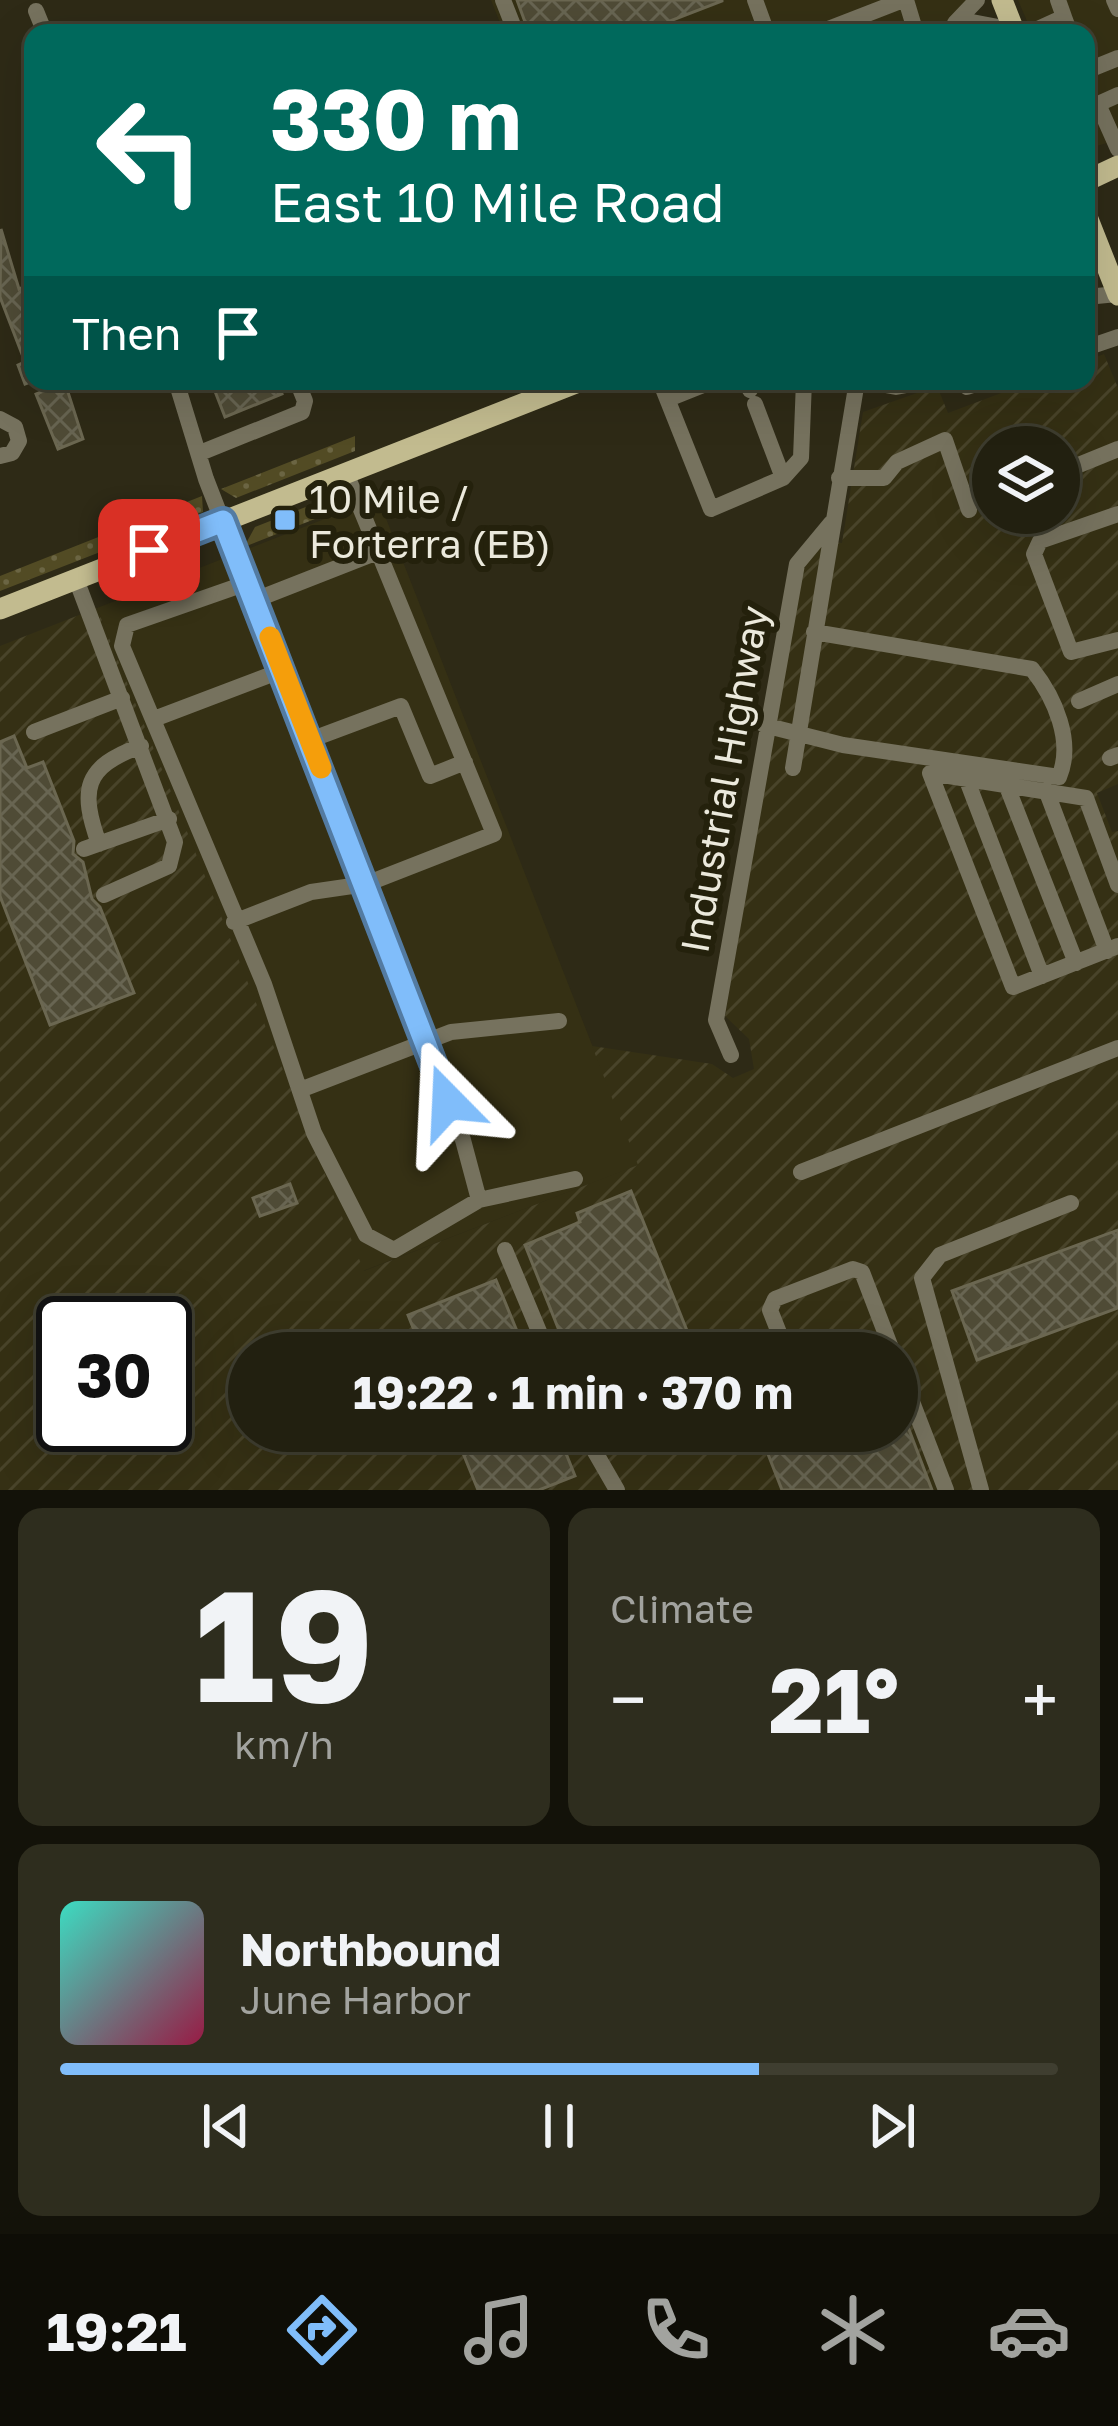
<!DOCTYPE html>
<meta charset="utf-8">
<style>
body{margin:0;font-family:"Golos Text",sans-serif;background:#2e2d1e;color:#f1f3f6;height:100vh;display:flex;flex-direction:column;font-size:45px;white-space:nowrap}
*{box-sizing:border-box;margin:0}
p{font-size:39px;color:#a2a39f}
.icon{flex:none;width:66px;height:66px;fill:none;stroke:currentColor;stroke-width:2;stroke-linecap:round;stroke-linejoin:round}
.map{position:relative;height:1490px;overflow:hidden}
.drawer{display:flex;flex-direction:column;gap:18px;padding:18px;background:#131209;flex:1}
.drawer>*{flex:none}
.top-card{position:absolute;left:24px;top:24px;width:1071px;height:366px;border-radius:24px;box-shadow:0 12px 48px #0002,0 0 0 3px #3f3e30;background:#00695c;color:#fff;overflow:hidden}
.tools{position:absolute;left:972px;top:426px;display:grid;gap:24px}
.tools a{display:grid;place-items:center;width:108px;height:108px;border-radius:50%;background:#222010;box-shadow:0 12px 48px #0002,0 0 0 3px #3f3e30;font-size:60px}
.speed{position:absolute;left:36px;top:1296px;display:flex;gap:24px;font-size:60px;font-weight:700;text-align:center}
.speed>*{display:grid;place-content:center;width:156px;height:156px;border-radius:50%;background:#222010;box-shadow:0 12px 48px #0002,0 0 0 3px #3f3e30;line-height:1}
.speed .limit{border:6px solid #111;border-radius:18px;background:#fff;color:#111}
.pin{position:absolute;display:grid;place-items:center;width:102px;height:102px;color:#fff;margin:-51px;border-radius:24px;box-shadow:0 6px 18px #0006}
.me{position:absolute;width:132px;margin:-66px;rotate:339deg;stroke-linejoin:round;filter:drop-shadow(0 0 9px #0008)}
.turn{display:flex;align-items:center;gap:42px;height:252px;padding:0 48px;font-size:54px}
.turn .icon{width:156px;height:156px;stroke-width:2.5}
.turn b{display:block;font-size:84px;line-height:102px}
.then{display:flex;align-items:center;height:114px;padding:0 48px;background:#0003;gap:24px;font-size:45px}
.big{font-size:90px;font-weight:700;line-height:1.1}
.drawer .widget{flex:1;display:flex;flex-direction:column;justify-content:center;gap:18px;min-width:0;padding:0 42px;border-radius:24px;background:#2e2d1e}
.drawer .dial{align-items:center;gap:0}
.dial b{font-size:156px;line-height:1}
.song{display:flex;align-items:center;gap:36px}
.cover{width:144px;height:144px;border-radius:18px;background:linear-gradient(135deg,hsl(170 70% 55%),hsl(340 70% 35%))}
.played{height:12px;border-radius:6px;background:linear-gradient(90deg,#80bdfa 70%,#3f3e30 70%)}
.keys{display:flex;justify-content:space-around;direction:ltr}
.heat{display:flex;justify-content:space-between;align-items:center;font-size:66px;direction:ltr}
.drawer .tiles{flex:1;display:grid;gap:18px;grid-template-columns:1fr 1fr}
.widget:last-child{grid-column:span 2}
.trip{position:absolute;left:228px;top:1332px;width:690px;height:120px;border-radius:60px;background:#222010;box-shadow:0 12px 48px #0002,0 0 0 3px #3f3e30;font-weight:700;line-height:120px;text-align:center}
.tab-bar{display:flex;height:192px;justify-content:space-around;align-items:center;background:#0e0d06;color:#a2a39f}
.tab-bar .icon{width:84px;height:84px}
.tab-bar .selected{color:#80bdfa}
.tab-bar b{font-size:54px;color:#f1f3f6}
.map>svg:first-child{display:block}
.built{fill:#353014}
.industrial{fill:url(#industrial-furrows);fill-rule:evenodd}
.grass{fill:url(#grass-dots)}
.building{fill:url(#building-cross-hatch);stroke:#6b6751;stroke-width:3}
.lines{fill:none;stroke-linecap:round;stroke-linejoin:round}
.minor{stroke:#76725e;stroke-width:16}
.major{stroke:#c2bb8f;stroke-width:21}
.route-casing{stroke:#537ba2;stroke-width:30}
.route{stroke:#80bdfa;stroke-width:21}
.slow{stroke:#f59e0b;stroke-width:21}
.poi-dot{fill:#80bdfa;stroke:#24210c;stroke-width:4.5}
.labels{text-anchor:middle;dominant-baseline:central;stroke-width:12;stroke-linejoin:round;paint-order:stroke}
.poi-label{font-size:39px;fill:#ebe9dc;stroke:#24210c;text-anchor:start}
.street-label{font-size:39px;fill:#ebe9dc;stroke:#24210c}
</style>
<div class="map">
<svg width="1118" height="1490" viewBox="0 0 1118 1490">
<defs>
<pattern id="industrial-furrows" width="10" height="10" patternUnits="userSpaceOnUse" patternTransform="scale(3)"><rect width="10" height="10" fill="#353014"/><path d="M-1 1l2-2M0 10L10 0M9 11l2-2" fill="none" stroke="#49442a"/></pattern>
<pattern id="grass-dots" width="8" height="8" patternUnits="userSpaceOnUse" patternTransform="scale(3)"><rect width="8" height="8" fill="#524b24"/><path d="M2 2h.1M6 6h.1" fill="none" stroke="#6b6543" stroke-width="1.8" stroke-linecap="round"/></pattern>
<pattern id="building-cross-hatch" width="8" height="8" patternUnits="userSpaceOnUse" patternTransform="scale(3)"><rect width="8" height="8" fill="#4f4b36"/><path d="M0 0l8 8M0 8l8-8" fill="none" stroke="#686552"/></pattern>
</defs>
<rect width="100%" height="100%" fill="#2e2a16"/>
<!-- built -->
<path class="built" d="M491 0H968L980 33H504Z
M1018 0H1118V140L1086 149V33H1032Z
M378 498 639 1165 363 1271 97 608Z"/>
<!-- industrial -->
<path class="industrial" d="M1104 354 1118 388V784L1097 793 1112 832 1118 831V1490H0V646L97 608 364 1271 638 1165 592 1046 712 1064 733 1078 754 1069 749 1039 725 1016 798 586 807 559 822 541 842 543 863 412 937 386 948 413 1033 381H1086V361ZM993 447H1059V513H993ZM63 1323H165V1425H63ZM249 1353H897V1431H249Z"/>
<!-- grass -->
<path class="grass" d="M355 436V451L236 498 221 489Z
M202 496 203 512 0 591V576Z
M331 497H342L348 506 244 547 255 527Z"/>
<!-- building -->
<path class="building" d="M517 0H722V1L639 33H529Z
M1 229 19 289 25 286 33 307V381L25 384 18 365 25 362 0 297Z
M211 381H277L282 394 225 417Z
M56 386 59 393 67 389 83 439 58 449 36 394Z
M14 736 27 768 43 762 74 841 73 854 83 862 92 899 100 907 134 993 50 1025 0 896V742Z
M290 1184 297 1203 260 1216 253 1198Z
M631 1191 696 1353H568L525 1245 580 1222 577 1213Z
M1118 1230V1308L977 1360 952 1291Z
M496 1280 526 1353H423L408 1315Z
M897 1398 932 1490H782L759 1431H897Z
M454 1431H557L575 1476 539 1490H478Z"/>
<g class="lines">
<!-- minor -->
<path class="minor" d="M503 0 516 33
M755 0 767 33
M906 0 916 33
M1058 0 1064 17
M1114 0 1118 9
M36 11 45 33
M955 23 977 0
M818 33 903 0
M930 33 972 22 1014 30
M1029 33 1064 17 1070 33
M1086 71 1118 58
M1118 95 1098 104 1118 149
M1086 297 1118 294
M1086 348 1118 337
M176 381 206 479 463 1140 479 1200 394 1250 366 1235 314 1133 264 984 122 646 127 625 247 583
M660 381 711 509 783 478 755 404
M746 381 750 390
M864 381 896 387 928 381
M964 381 967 387 985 381
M668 399 713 381
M0 419 15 427 19 441 12 453 0 456
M200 453 302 412 305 401 297 381
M1059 473 1118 449
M783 478 801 458 804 381
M839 478H884L897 462 945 440 969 510
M1118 514 1040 541 1034 554 1071 652 1118 640
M76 579 175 842 169 866 104 895
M255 600 380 551
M1079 701 1118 684
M154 719 283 670
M764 725 843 745 1059 777C1074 742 1055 698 1032 669L814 632
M34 732 122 698
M310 740 401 706 430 776 465 762
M1110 758 1118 755
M793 768 857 381
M966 778 1042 976
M1006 784 1076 963
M1046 790 1107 951
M99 844C80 790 83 767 141 746
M84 849 169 819
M1118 885 1086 798 930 773 1013 987 1118 946
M234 922 311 892 366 884 494 834 346 473
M731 1055 716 1020 797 564 831 523
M300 1090 451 1032 559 1021
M801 1172 1118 1048
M479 1200 575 1179
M505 1250 548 1353
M787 1353 770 1310 775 1299 853 1269 862 1272 893 1353
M864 1353 889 1343
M897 1363 946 1490
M583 1431 617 1490
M981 1490 922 1278 940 1255 1071 1203"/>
<!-- major -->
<path class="major" d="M1002 0 1015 33
M1086 181 1118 166
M1086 214 1118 295
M0 609 581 381"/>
</g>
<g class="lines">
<!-- route casing -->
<g class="route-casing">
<path id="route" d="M149 550 223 521 448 1102"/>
</g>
<!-- route -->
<use href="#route" class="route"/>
<!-- slow -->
<path class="slow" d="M270 637 321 768"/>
</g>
<!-- markers -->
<rect class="poi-dot" x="273" y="508" width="24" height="24" rx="6"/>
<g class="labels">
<!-- poi labels -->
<g class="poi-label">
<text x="309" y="498">10 Mile /<tspan x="309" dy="45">Forterra (EB)</tspan></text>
</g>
<!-- street labels -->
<g class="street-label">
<text transform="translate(724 779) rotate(-80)">Industrial Highway</text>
</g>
</g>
</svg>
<div class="tools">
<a><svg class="icon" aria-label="layers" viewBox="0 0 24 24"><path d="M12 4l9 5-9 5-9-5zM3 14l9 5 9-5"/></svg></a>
</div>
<div class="speed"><div class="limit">30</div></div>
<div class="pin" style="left:149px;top:550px;background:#d93025"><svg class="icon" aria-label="arrive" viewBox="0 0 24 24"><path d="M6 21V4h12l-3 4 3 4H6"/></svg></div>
<svg class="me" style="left:448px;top:1102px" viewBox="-20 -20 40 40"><path d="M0-17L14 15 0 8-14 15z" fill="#80bdfa" stroke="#fff" stroke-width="4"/></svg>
<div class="trip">19:22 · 1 min · 370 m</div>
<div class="top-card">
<div class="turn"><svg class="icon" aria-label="left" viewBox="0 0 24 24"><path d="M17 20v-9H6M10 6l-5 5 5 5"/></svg><div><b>330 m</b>East 10 Mile Road</div></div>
<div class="then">Then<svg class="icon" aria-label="arrive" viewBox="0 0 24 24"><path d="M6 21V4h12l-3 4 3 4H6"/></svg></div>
</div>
</div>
<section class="drawer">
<div class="tiles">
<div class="widget dial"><b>19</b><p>km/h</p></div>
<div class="widget"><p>Climate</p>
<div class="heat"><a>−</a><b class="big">21°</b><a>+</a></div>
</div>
<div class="widget">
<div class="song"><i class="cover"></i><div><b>Northbound</b><p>June Harbor</p></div></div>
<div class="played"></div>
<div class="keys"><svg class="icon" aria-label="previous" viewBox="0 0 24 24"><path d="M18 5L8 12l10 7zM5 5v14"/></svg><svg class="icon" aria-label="pause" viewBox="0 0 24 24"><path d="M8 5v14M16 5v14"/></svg><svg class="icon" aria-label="next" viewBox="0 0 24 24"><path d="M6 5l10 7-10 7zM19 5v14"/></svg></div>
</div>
</div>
</section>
<nav class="tab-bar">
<b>19:21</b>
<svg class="icon selected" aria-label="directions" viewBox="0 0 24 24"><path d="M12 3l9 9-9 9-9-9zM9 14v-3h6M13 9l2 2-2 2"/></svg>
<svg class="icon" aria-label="music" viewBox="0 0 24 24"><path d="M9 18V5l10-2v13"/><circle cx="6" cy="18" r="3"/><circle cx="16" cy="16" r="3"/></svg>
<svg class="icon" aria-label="phone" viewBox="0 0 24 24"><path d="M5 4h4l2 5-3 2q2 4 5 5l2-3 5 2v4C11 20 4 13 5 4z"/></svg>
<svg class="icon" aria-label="climate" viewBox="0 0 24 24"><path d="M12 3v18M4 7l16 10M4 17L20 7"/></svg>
<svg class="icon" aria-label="car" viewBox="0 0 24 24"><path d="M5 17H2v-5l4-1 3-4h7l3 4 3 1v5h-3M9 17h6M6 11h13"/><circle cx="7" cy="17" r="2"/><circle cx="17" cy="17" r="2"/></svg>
</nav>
